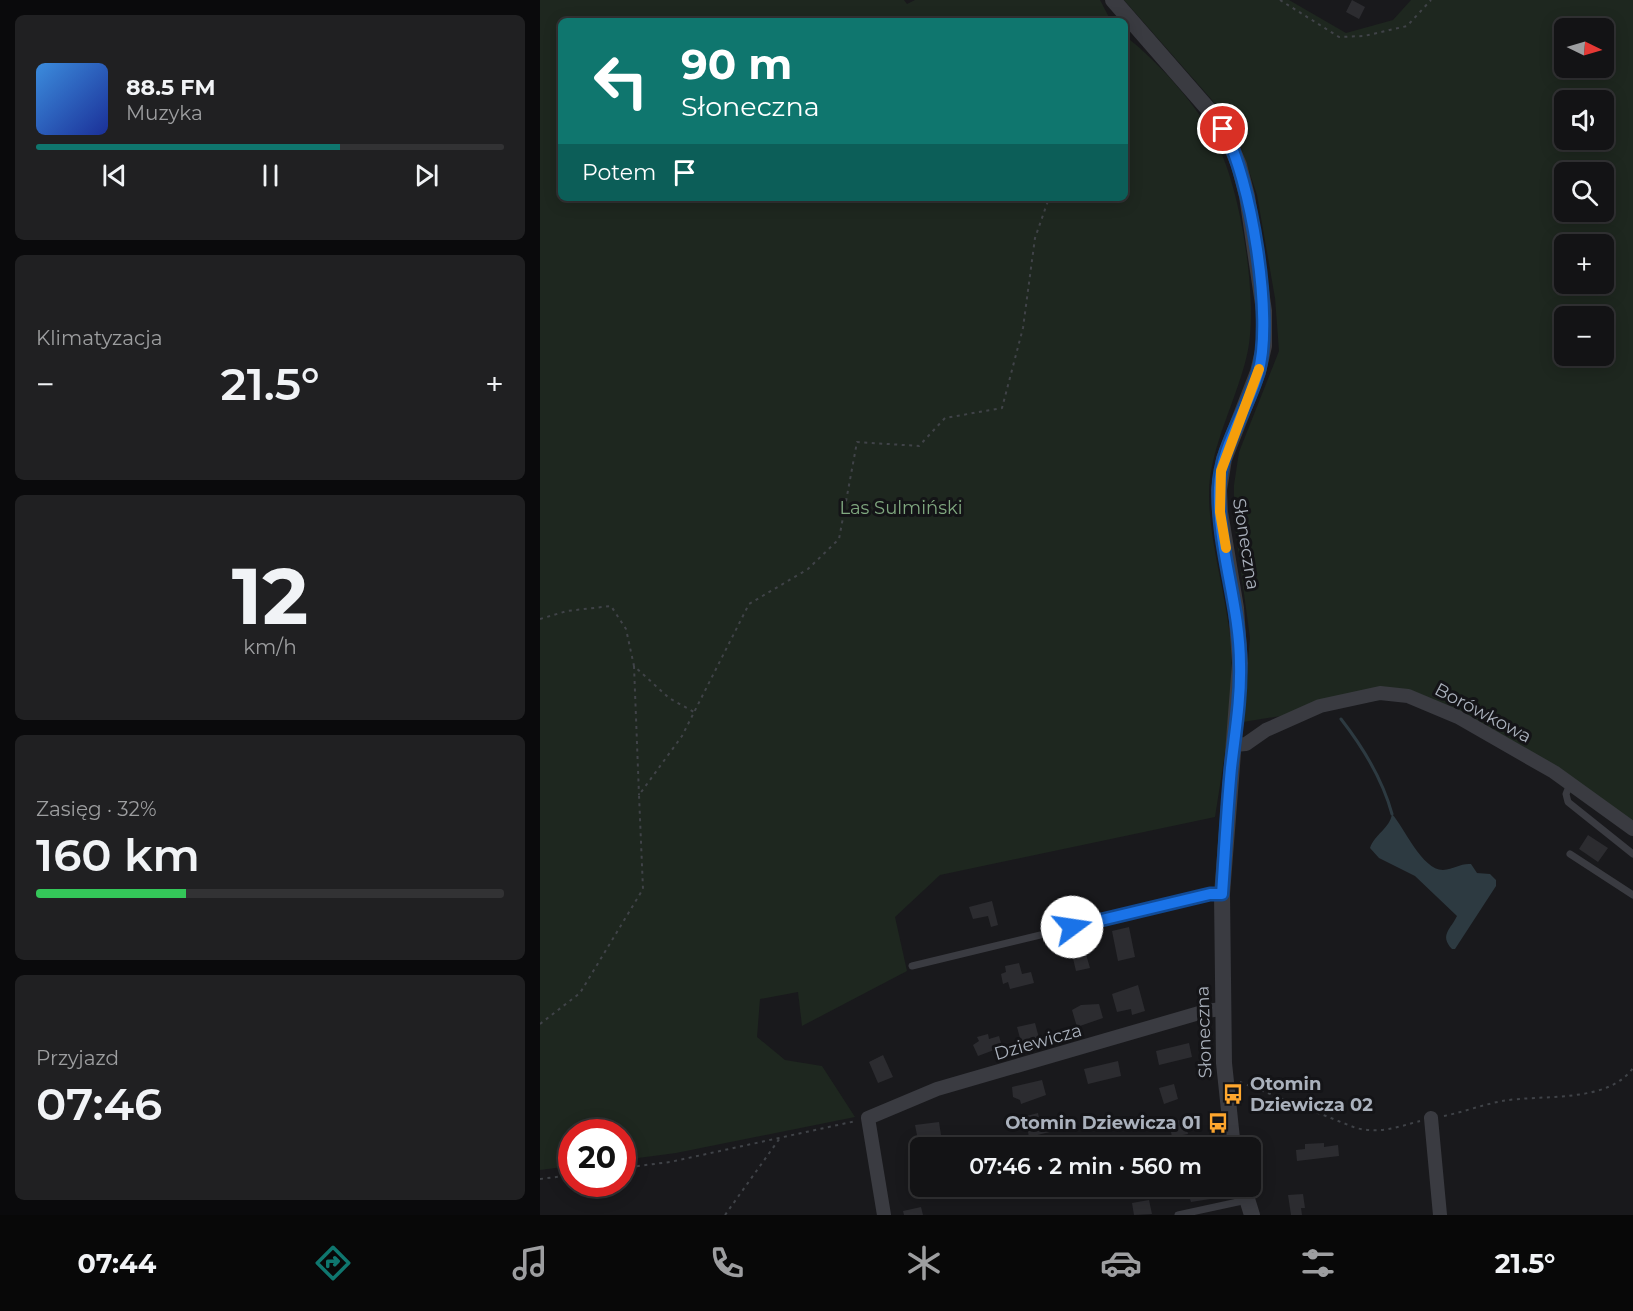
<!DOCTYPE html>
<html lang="pl">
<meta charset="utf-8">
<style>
body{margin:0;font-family:Montserrat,sans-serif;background:#202022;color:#f1f3f6;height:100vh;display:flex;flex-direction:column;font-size:22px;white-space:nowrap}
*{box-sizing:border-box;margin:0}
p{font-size:20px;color:#9d9ea0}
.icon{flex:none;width:33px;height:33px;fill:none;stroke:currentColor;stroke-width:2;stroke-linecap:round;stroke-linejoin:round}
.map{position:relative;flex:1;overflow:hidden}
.details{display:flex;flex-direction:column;gap:15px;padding:15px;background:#0a0a0c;width:540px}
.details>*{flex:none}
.banner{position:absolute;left:18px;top:18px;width:570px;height:183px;border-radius:9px;box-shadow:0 3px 15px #0003,0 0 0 2px #323234;background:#0f766e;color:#fff;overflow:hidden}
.needle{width:39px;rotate:95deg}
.tools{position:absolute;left:1014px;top:18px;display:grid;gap:12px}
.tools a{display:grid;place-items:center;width:60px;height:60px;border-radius:9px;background:#131315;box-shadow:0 3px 15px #0003,0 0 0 2px #323234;font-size:30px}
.speed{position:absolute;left:18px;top:1119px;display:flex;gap:12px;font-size:30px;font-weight:700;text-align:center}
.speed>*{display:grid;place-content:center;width:78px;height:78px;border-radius:50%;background:#131315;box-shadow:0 3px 15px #0003,0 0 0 2px #323234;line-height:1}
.speed .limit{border:9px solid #d22;background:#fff;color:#111}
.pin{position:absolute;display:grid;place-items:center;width:51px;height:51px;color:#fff;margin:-26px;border:3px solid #fff;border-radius:50%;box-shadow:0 2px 6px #0007}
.me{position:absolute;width:66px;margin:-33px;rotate:76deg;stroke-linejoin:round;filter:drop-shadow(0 0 4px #0008)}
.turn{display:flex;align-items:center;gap:21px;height:126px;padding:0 24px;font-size:27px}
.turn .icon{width:78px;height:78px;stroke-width:2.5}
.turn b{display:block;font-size:42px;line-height:51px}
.then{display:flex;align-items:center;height:57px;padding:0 24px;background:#0003;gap:12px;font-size:22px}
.big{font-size:45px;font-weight:600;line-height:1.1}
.details .widget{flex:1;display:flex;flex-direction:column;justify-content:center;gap:9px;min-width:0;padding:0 21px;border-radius:9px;background:#202022}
.details .dial{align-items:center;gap:0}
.dial b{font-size:78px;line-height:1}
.song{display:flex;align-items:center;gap:18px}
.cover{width:72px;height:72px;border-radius:9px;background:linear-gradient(135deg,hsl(210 70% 55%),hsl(230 70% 35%))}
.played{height:6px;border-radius:3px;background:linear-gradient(90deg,#0f766e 65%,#323234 65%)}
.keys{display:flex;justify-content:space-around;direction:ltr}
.heat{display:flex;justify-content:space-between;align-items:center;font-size:33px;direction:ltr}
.charge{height:9px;border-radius:4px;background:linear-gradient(90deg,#34c759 32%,#323234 0)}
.trip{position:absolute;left:370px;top:1137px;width:351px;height:60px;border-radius:9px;background:#131315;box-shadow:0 3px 15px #0003,0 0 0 2px #323234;font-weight:600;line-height:60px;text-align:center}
.tab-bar{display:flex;height:96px;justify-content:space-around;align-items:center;background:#080808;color:#9d9ea0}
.tab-bar .icon{width:42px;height:42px}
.tab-bar .on{color:#0f766e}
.tab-bar b{font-size:27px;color:#f1f3f6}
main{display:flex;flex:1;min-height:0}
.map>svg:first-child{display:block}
.green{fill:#1e271f;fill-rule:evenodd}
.water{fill:#2d3a41}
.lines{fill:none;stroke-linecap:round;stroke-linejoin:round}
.stream{stroke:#2d3a41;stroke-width:3}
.building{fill:#2c2c30}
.path{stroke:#404348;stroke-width:2;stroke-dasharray:3 4.5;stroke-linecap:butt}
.service{stroke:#3a3b41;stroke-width:7}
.minor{stroke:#3a3b41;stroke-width:14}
.tertiary{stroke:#3a3b41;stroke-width:16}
.route-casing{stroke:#114b97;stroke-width:15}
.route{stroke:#1a73e8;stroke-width:10}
.slow{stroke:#f59e0b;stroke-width:10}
.labels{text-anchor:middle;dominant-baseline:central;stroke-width:6;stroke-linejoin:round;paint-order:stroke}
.park-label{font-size:18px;fill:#81a980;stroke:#141417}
.street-label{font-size:18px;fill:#aab1bc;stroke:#141417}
.poi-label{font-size:18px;font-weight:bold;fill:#aab1bc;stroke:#141417;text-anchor:start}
</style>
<main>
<section class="details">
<div class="widget">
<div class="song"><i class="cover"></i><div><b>88.5 FM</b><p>Muzyka</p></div></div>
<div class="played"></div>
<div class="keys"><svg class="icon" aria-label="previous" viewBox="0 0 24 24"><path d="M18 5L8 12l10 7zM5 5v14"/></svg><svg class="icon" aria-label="pause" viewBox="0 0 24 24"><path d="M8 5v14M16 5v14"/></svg><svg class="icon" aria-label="next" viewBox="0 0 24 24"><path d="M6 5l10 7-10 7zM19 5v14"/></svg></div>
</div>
<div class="widget"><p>Klimatyzacja</p>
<div class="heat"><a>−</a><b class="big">21.5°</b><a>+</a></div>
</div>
<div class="widget dial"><b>12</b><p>km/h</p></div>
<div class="widget"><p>Zasięg · 32%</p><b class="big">160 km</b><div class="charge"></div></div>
<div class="widget"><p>Przyjazd</p><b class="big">07:46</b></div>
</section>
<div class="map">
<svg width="1093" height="1215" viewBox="0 0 1093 1215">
<rect width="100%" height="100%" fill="#19191c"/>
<!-- green -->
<path class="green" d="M0 0H364L367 4 375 0H560L571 21H21V198H585V36C618 61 660 108 678 146 701 192 718 299 708 350 699 396 669 447 669 494 669 542 685 589 690 637 696 696 684 759 675 817L400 875 355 917 367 971 262 1026 258 992 220 999 217 1037 245 1060 282 1066 315 1117 136 1153 83 1160 82 1132H32L31 1166 0 1170Z
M584 0H749L806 33 853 20 871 0H1093V825L872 695 703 722 710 638 694 520V485L699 452 739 351 735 298 717 195 697 135 672 100ZM1024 28H1064V68H1024ZM1024 100H1064V140H1024ZM1024 172H1064V212H1024ZM1024 244H1064V284H1024ZM1024 316H1064V356H1024Z"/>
<!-- water -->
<path class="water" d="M852 814C864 827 882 870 903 870 914 869 921 863 931 864L937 873 950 874 956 880V886L915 949H912C899 935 911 929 917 916L875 876 839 858 830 848C834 835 850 828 852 814Z"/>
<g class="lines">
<!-- stream -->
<path class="stream" d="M801 719C822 746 843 781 852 814"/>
</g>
<!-- building -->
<path class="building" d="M812 0 825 7 819 19 806 12Z
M1048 835 1068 848 1058 862 1039 849Z
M538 897 541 911 515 916 513 902Z
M452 901 458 925 451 927 448 916 433 919 429 907Z
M589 927 595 957 578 961 572 931Z
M545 951 550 968 536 971 532 954Z
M479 963 482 974 491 972 494 983 470 989 468 982 463 984 461 974 466 972 465 966Z
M598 985 605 1011 592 1015 591 1009 577 1012 572 994Z
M559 1004 563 1018 537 1027 532 1010 541 1005Z
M495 1023 499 1038 481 1042 477 1027Z
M448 1034 449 1039 459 1036 462 1047 438 1056 433 1045 439 1041 437 1037Z
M649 1043 652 1057 619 1065 616 1051Z
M343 1055 353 1077 338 1083 329 1062Z
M578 1061 581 1076 548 1084 544 1069Z
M502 1080 506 1095 481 1104 480 1100 473 1097 472 1087Z
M634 1084 638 1099 624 1104 619 1088Z
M498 1113 500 1123 507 1121 510 1132 489 1137 487 1127 481 1129 479 1118Z
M645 1119 648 1134 632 1137 629 1122Z
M399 1122 401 1135 378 1140 375 1125Z
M784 1143V1147L798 1145 799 1156 757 1161 756 1150 765 1149V1144Z
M667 1186 670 1199 651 1202 646 1187Z
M763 1194 765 1208H761L762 1215H751L748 1195Z
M609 1200 612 1214 594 1215 592 1203Z
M381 1207 383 1215H364L363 1211Z"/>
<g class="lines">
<!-- path -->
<path class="path" d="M740 0 799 37 824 36 867 26 891 0
M0 619 27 611 71 606 86 629 94 666 129 698 154 712
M94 666 99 795
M0 1024 40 993 103 889 99 795 142 736 209 604 268 569 299 539 317 442 379 446 405 418 462 408 483 328 495 238 509 198
M700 1082 816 1128C841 1134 857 1127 880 1121
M904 1116C923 1112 942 1105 962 1101 1002 1094 1067 1104 1093 1068
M82 1168 130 1162 316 1121
M0 1179 32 1175
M185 1215 240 1138"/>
<!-- service -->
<path class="service" d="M1030 784 1026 794 1028 802 1093 854
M1030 854 1093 895
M372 966 670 894H682
M638 1215 707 1200"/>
<!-- minor -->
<path class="minor" d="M694 745 706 744 726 730 780 706 840 693 868 696 918 717 1014 772 1093 829
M891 1118 900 1215
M344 1215 328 1118 397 1089 666 1011 682 1009"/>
<!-- tertiary -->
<path class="tertiary" d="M573 0 669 110 687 136 699 165 707 196 724 311V346L718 372 684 459 679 490 680 512 696 608 700 663 682 894 684 1063 693 1148
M703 1186 712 1215"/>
</g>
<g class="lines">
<!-- route casing -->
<g class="route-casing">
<path id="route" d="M532 927 670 894H682C685 852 687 810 691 768 695 733 701 699 700 664 700 605 677 547 679 488 680 448 707 411 718 373 734 320 711 177 683 129"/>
</g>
<!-- route -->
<use href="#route" class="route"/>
<!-- slow -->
<path class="slow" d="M686 548 680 512 681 471 719 369"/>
</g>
<!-- icons -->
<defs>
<g id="bus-bare" transform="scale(1.62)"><path d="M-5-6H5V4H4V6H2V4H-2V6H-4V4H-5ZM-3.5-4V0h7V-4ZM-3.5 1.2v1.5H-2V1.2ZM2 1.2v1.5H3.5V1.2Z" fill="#ffa72e" stroke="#141417" stroke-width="2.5" paint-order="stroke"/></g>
</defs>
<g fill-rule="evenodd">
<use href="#bus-bare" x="693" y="1094"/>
<use href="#bus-bare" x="678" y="1123"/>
</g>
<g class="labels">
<!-- park labels -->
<g class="park-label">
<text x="361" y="508">Las Sulmiński</text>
</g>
<!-- street labels -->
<g class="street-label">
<text transform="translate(706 544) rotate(81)">Słoneczna</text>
<text transform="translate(943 713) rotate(28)">Borówkowa</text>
<text transform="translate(664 1032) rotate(-92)">Słoneczna</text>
<text transform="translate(498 1042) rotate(-16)">Dziewicza</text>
</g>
<!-- poi labels -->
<g class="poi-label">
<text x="710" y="1084">Otomin<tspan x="710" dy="21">Dziewicza 02</tspan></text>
<text x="661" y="1123" text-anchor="end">Otomin Dziewicza 01</text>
</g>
</g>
</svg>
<div class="tools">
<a><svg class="needle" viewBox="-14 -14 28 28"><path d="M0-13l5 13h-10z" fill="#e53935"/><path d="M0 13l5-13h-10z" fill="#9d9ea0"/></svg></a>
<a><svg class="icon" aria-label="sound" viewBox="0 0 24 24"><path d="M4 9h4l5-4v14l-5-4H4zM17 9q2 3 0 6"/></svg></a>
<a><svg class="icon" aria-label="search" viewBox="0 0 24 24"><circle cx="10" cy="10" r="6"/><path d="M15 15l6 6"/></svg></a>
<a>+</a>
<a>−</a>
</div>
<div class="speed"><div class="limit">20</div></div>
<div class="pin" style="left:683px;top:129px;background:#d93025"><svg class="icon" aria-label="arrive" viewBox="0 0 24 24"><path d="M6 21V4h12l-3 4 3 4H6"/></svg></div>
<svg class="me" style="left:532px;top:927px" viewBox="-20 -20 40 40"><circle r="19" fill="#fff"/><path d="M0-13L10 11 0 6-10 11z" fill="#1a73e8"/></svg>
<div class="trip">07:46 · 2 min · 560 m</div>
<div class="banner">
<div class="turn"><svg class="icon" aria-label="left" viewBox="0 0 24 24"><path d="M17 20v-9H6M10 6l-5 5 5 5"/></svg><div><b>90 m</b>Słoneczna</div></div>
<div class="then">Potem<svg class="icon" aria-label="arrive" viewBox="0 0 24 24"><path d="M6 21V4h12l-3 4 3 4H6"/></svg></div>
</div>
</div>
</main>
<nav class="tab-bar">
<b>07:44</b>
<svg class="icon on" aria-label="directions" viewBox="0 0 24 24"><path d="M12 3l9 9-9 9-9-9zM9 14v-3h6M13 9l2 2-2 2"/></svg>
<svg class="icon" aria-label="music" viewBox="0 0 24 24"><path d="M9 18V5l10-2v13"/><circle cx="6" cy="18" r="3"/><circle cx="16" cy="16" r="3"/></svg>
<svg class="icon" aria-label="phone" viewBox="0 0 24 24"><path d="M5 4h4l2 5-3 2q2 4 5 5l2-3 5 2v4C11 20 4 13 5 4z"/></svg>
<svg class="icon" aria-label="climate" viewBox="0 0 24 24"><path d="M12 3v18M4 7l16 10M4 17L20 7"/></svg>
<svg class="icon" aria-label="car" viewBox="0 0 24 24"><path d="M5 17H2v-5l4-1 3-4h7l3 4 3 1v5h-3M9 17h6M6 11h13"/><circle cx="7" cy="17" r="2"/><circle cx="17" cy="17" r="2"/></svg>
<svg class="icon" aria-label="filters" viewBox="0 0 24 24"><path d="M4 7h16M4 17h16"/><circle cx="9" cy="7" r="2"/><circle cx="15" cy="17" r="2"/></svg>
<b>21.5°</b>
</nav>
